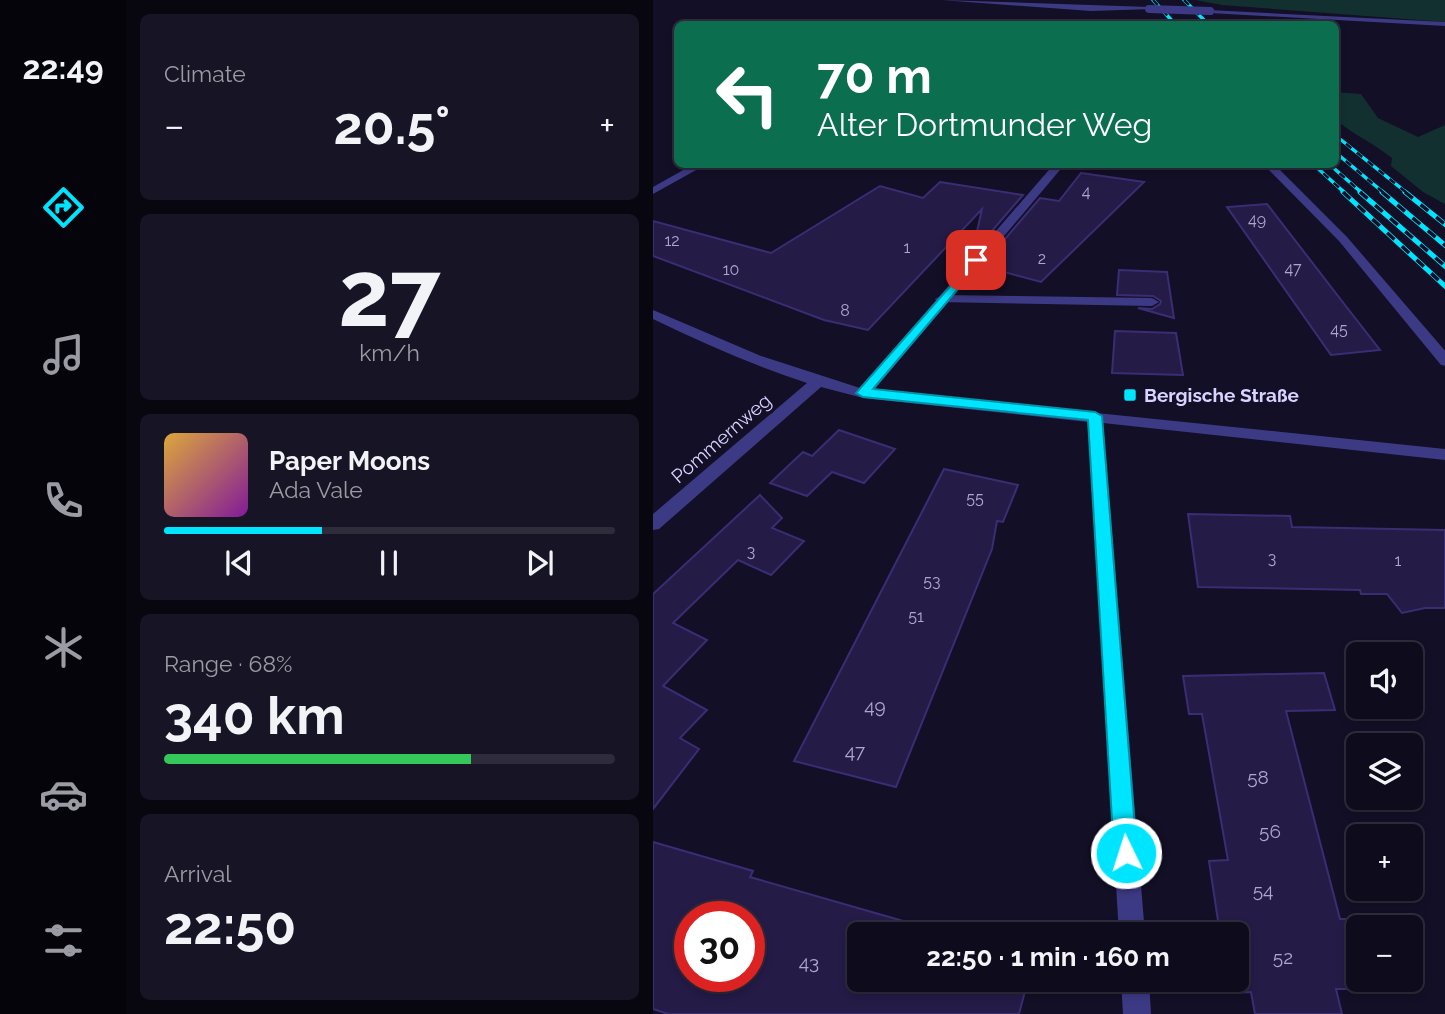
<!DOCTYPE html>
<meta charset="utf-8">
<style>
body{margin:0;font-family:Raleway,sans-serif;background:#171425;color:#f1f3f6;height:100vh;display:flex;flex-direction:column;font-size:26px;white-space:nowrap}
*{box-sizing:border-box;margin:0}
p{font-size:23px;color:#9b9ba3}
.icon{flex:none;width:38px;height:38px;fill:none;stroke:currentColor;stroke-width:2;stroke-linecap:round;stroke-linejoin:round}
.map{position:relative;flex:1;overflow:hidden}
.panel{display:flex;flex-direction:column;gap:14px;padding:14px;background:#08060f;width:527px}
.panel>*{flex:none}
.banner{position:absolute;left:21px;top:21px;width:665px;height:147px;border-radius:10px;box-shadow:0 4px 10px #0003,0 0 0 2px #2e2b3b;background:#0b6e4f;color:#fff;overflow:hidden}
.tools{position:absolute;left:693px;top:642px;display:grid;gap:14px}
.tools a{display:grid;place-items:center;width:77px;height:77px;border-radius:10px;background:#0e0b1c;box-shadow:0 4px 10px #0003,0 0 0 2px #2e2b3b;font-size:35px}
.speed{position:absolute;left:21px;top:901px;display:flex;gap:14px;font-size:35px;font-weight:700;text-align:center}
.speed>*{display:grid;place-content:center;width:91px;height:91px;border-radius:50%;background:#0e0b1c;box-shadow:0 4px 10px #0003,0 0 0 2px #2e2b3b;line-height:1}
.speed .limit{border:10px solid #d22;background:#fff;color:#111}
.pin{position:absolute;display:grid;place-items:center;width:60px;height:60px;color:#fff;margin:-30px;border-radius:14px;box-shadow:0 4px 10px #0006}
.me{position:absolute;width:77px;margin:-38px;rotate:356deg;stroke-linejoin:round;filter:drop-shadow(0 0 5px #0008)}
.turn{display:flex;align-items:center;gap:24px;height:147px;padding:0 28px;font-size:32px}
.turn .icon{width:91px;height:91px;stroke-width:2.5}
.turn b{display:block;font-size:49px;line-height:60px}
.big{font-size:52px;font-weight:700;line-height:1.1}
.panel .card{flex:1;display:flex;flex-direction:column;justify-content:center;gap:10px;min-width:0;padding:0 24px;border-radius:10px;background:#171425}
.panel .dial{align-items:center;gap:0}
.dial b{font-size:91px;line-height:1}
.song{display:flex;align-items:center;gap:21px}
.cover{width:84px;height:84px;border-radius:10px;background:linear-gradient(135deg,hsl(40 70% 55%),hsl(290 70% 35%))}
.played{height:7px;border-radius:4px;background:linear-gradient(90deg,#00e5ff 35%,#2e2b3b 35%)}
.keys{display:flex;justify-content:space-around;direction:ltr}
.heat{display:flex;justify-content:space-between;align-items:center;font-size:38px;direction:ltr}
.charge{height:10px;border-radius:5px;background:linear-gradient(90deg,#34c759 68%,#2e2b3b 0)}
.trip{position:absolute;left:194px;top:922px;width:402px;height:70px;border-radius:10px;background:#0e0b1c;box-shadow:0 4px 10px #0003,0 0 0 2px #2e2b3b;font-weight:700;line-height:70px;text-align:center}
main{display:flex;flex:1;min-height:0}
.tab-bar{display:flex;flex-direction:column;width:126px;justify-content:space-around;align-items:center;background:#06040b;color:#9b9ba3}
.tab-bar .icon{width:49px;height:49px}
.tab-bar .current{color:#00e5ff}
.tab-bar b{font-size:32px;color:#f1f3f6}
.map>svg:first-child{display:block}
.green{fill:#12302f}
.building{fill:#241b47;stroke:#3b2d73;stroke-width:2;fill-rule:evenodd}
.lines{fill:none;stroke-linecap:round;stroke-linejoin:round}
.service{fill:#3d3a85;fill-rule:evenodd}
.minor{fill:#3d3a85;fill-rule:evenodd}
.rail-far1-casing{stroke:#00e5ff;stroke-width:3.5}
.rail-casing{stroke:#00e5ff;stroke-width:5}
.rail-far1{stroke:#130f26;stroke-width:2.5;stroke-dasharray:7;stroke-linecap:butt}
.rail{stroke:#130f26;stroke-width:3.5;stroke-dasharray:10;stroke-linecap:butt}
.minor-bridge{stroke:#3d3a85;stroke-width:8}
.route{fill:#00e5ff;stroke:#0095a6;stroke-width:2}
.poi-dot{fill:#00e5ff;stroke:#130f26;stroke-width:2.5}
.labels{text-anchor:middle;dominant-baseline:central;stroke-width:7;stroke-linejoin:round;paint-order:stroke}
.number-label{font-size:16px;fill:#aca6d1}
.poi-label{font-size:19px;font-weight:bold;fill:#d9d4ff;stroke:#130f26;text-anchor:start}
.street-label{font-size:19px;fill:#d9d4ff;stroke:#130f26}
.near-number-label{font-size:19px;fill:#aca6d1}
</style>
<main>
<nav class="tab-bar">
<b>22:49</b>
<svg class="icon current" aria-label="directions" viewBox="0 0 24 24"><path d="M12 3l9 9-9 9-9-9zM9 14v-3h6M13 9l2 2-2 2"/></svg>
<svg class="icon" aria-label="music" viewBox="0 0 24 24"><path d="M9 18V5l10-2v13"/><circle cx="6" cy="18" r="3"/><circle cx="16" cy="16" r="3"/></svg>
<svg class="icon" aria-label="phone" viewBox="0 0 24 24"><path d="M5 4h4l2 5-3 2q2 4 5 5l2-3 5 2v4C11 20 4 13 5 4z"/></svg>
<svg class="icon" aria-label="climate" viewBox="0 0 24 24"><path d="M12 3v18M4 7l16 10M4 17L20 7"/></svg>
<svg class="icon" aria-label="car" viewBox="0 0 24 24"><path d="M5 17H2v-5l4-1 3-4h7l3 4 3 1v5h-3M9 17h6M6 11h13"/><circle cx="7" cy="17" r="2"/><circle cx="17" cy="17" r="2"/></svg>
<svg class="icon" aria-label="filters" viewBox="0 0 24 24"><path d="M4 7h16M4 17h16"/><circle cx="9" cy="7" r="2"/><circle cx="15" cy="17" r="2"/></svg>
</nav>
<section class="panel">
<div class="card"><p>Climate</p>
<div class="heat"><a>−</a><b class="big">20.5°</b><a>+</a></div>
</div>
<div class="card dial"><b>27</b><p>km/h</p></div>
<div class="card">
<div class="song"><i class="cover"></i><div><b>Paper Moons</b><p>Ada Vale</p></div></div>
<div class="played"></div>
<div class="keys"><svg class="icon" aria-label="previous" viewBox="0 0 24 24"><path d="M18 5L8 12l10 7zM5 5v14"/></svg><svg class="icon" aria-label="pause" viewBox="0 0 24 24"><path d="M8 5v14M16 5v14"/></svg><svg class="icon" aria-label="next" viewBox="0 0 24 24"><path d="M6 5l10 7-10 7zM19 5v14"/></svg></div>
</div>
<div class="card"><p>Range · 68%</p><b class="big">340 km</b><div class="charge"></div></div>
<div class="card"><p>Arrival</p><b class="big">22:50</b></div>
</section>
<div class="map">
<svg width="793" height="1014" viewBox="0 0 793 1014">
<rect width="100%" height="100%" fill="#130f26"/>
<!-- green -->
<path class="green" d="M542 0H792V22L569 5Z
M682 92 708 94 725 118 765 137 792 125V204L770 192 738 166 739 158C720 143 701 135 683 120Z"/>
<!-- building -->
<path class="building" d="M428 173 491 182 388 282 329 266 387 198 406 201Z
M287 182 370 195 319 254 329 209 215 330 171 320 0 256V221L118 253 227 186 270 198Z
M614 204 692 305 727 350 678 355 574 207Z
M466 270 514 272 521 318 485 308 499 309 507 304 508 301 500 296 464 295Z
M462 331 523 333 530 375 459 373Z
M186 430 242 449 211 483 179 472 154 496 117 483 150 452 159 456Z
M291 469 365 485 350 522 344 521 339 549 243 787 141 761Z
M107 495 129 518 119 528 151 541 118 575 85 560 20 623 54 640 10 686 54 710 27 738 46 749 0 809V594Z
M535 514 637 516 639 527 792 530V608H772L749 613 734 594H708L707 590 545 587Z
M671 673 682 710 633 711 687 919H697L705 948V989H683L689 1014H602L598 992 576 993 574 980H584V934H567L556 861 575 860 549 714H536L530 676Z
M0 842 100 871 97 877 264 925 261 934H206V980H375L366 1014H15L0 1009ZM37 917H96V976H37Z"/>
<g class="lines">
<!-- service -->
<path class="service" d="M289 295 499 298 506 302 499 306 284 302 282 299Z"/>
<!-- minor -->
<path class="minor" d="M288 0 496 7 499 9 438 11Z
M555 10 793 22V26L557 13Z
M41 164H54L0 194V187Z
M401 164H412L221 390 793 449V460L450 423 492 934H466L435 422 210 398 168 387 6 529 0 530V514L154 383C101 366 50 343 0 319V310L108 356 207 388Z
M610 164H621L694 237 793 352V366L788 365 686 241Z
M468 980H496L498 1014H470Z"/>
<!-- rail-far1 casing -->
<g class="rail-far1-casing">
<path id="rail-far1" d="M500 0 522 24
M531 0 555 24
M682 135 754 193
M682 152 731 193
M660 164 692 193
M676 164 709 193"/>
</g>
<!-- rail casing -->
<g class="rail-casing">
<path id="rail" d="M690 192 793 287
M707 192 793 267
M729 192 793 246
M752 192 793 225"/>
</g>
<!-- rail-far1 -->
<use href="#rail-far1" class="rail-far1"/>
<!-- rail -->
<use href="#rail" class="rail"/>
<!-- minor-bridge -->
<path class="minor-bridge" d="M496 9 557 11"/>
</g>
<!-- route -->
<path class="route" d="M323 257 327 258V263L220 389 442 412 449 416 484 853 481 861 473 864 465 861 461 853 435 420 210 397 203 393Z"/>
<!-- markers -->
<rect class="poi-dot" x="470" y="388" width="14" height="14" rx="3.5"/>
<g class="labels">
<!-- number labels -->
<g class="number-label">
<text x="433" y="191">4</text>
<text x="604" y="219">49</text>
<text x="19" y="240">12</text>
<text x="254" y="247">1</text>
<text x="389" y="258">2</text>
<text x="640" y="268">47</text>
<text x="78" y="269">10</text>
<text x="192" y="310">8</text>
<text x="686" y="329">45</text>
<text x="322" y="498">55</text>
<text x="98" y="551">3</text>
<text x="619" y="558">3</text>
<text x="745" y="560">1</text>
<text x="279" y="581">53</text>
<text x="263" y="616">51</text>
</g>
<!-- poi labels -->
<g class="poi-label">
<text x="491" y="395">Bergische Straße</text>
</g>
<!-- street labels -->
<g class="street-label">
<text transform="translate(68 438) rotate(-41)">Pommernweg</text>
</g>
<!-- near-number labels -->
<g class="near-number-label">
<text x="222" y="706">49</text>
<text x="202" y="751">47</text>
<text x="605" y="777">58</text>
<text x="617" y="831">56</text>
<text x="610" y="890">54</text>
<text x="630" y="957">52</text>
<text x="156" y="962">43</text>
</g>
</g>
</svg>
<div class="tools">
<a><svg class="icon" aria-label="sound" viewBox="0 0 24 24"><path d="M4 9h4l5-4v14l-5-4H4zM17 9q2 3 0 6"/></svg></a>
<a><svg class="icon" aria-label="layers" viewBox="0 0 24 24"><path d="M12 4l9 5-9 5-9-5zM3 14l9 5 9-5"/></svg></a>
<a>+</a>
<a>−</a>
</div>
<div class="speed"><div class="limit">30</div></div>
<div class="pin" style="left:323px;top:260px;background:#d93025"><svg class="icon" aria-label="arrive" viewBox="0 0 24 24"><path d="M6 21V4h12l-3 4 3 4H6"/></svg></div>
<svg class="me" style="left:473px;top:853px" viewBox="-20 -20 40 40"><circle r="17" fill="#00e5ff" stroke="#fff" stroke-width="3"/><path d="M0-11L8 9 0 5-8 9z" fill="#fff"/></svg>
<div class="trip">22:50 · 1 min · 160 m</div>
<div class="banner">
<div class="turn"><svg class="icon" aria-label="left" viewBox="0 0 24 24"><path d="M17 20v-9H6M10 6l-5 5 5 5"/></svg><div><b>70 m</b>Alter Dortmunder Weg</div></div>
</div>
</div>
</main>
